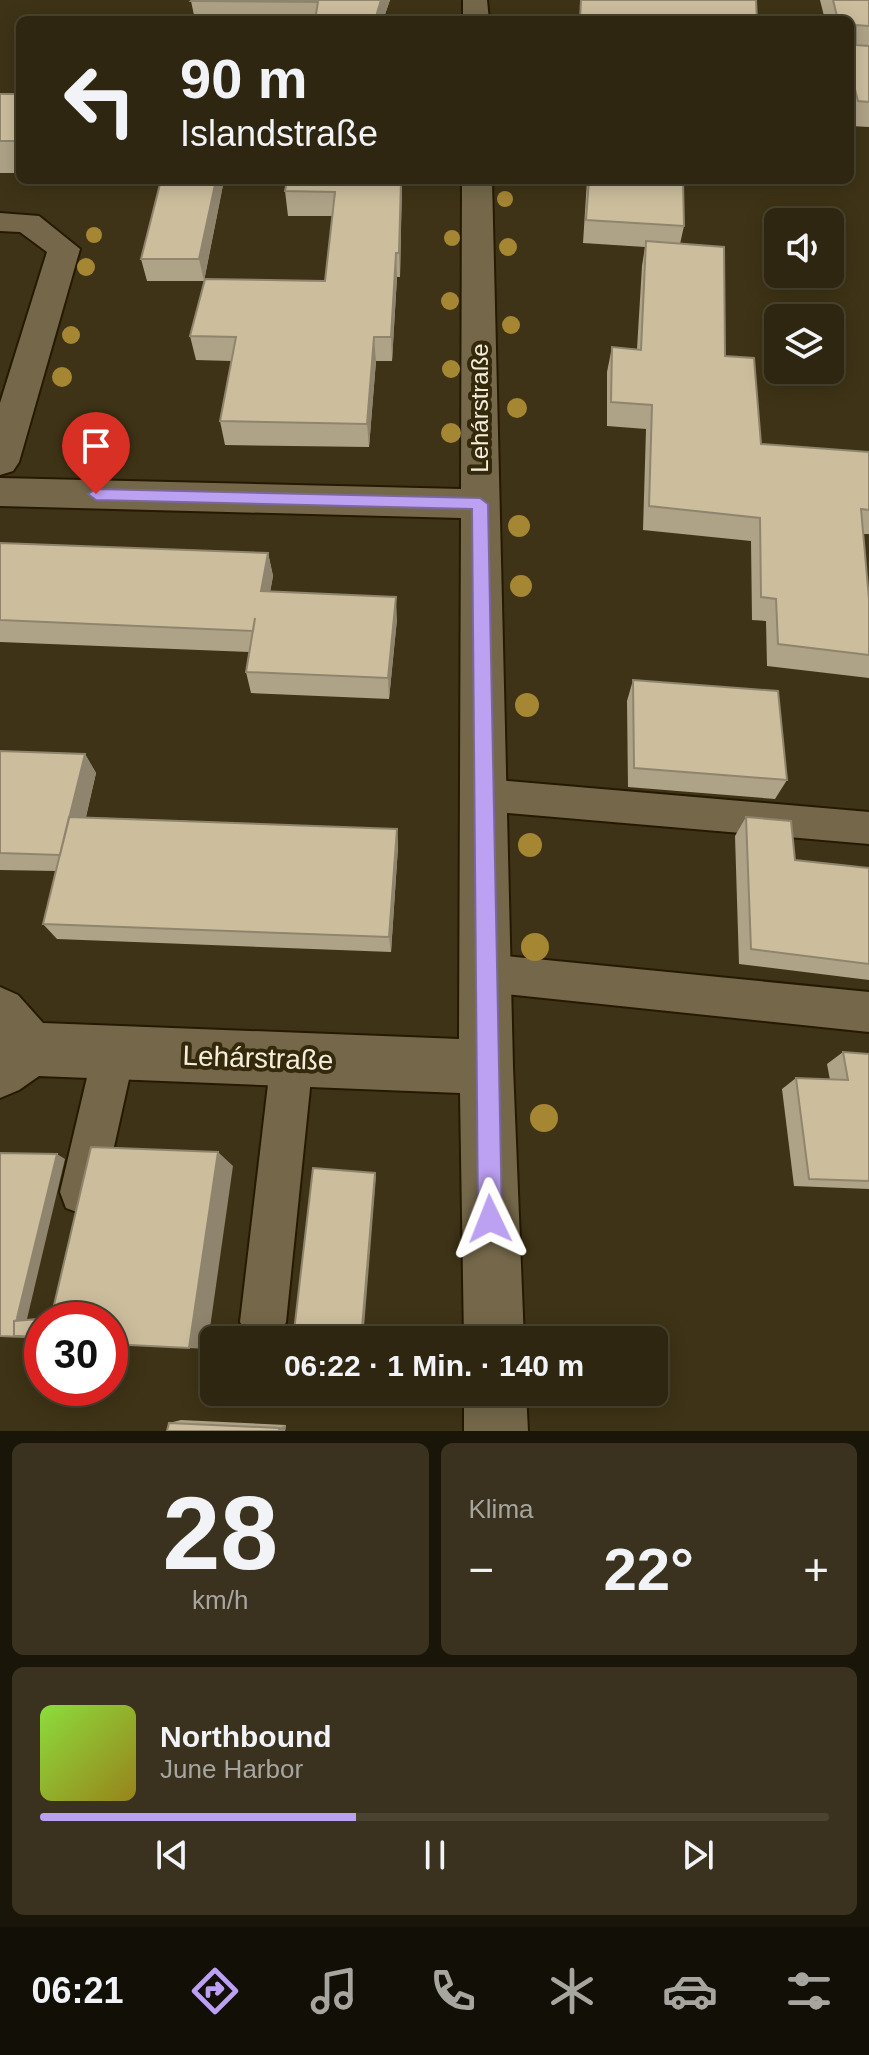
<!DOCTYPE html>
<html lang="de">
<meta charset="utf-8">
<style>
body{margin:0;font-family:Arial,sans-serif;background:#3a321e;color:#f1f3f6;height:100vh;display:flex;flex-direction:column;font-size:30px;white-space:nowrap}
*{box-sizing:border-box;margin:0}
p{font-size:26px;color:#a7a59f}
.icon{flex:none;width:44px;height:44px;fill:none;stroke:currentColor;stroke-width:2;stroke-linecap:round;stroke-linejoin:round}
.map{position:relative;height:1431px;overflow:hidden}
.sheet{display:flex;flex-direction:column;gap:12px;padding:12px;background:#191509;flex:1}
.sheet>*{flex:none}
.banner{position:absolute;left:16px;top:16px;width:838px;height:168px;border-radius:12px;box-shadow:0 4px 20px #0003,0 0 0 2px #494330;background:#2e2610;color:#f1f3f6;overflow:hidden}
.fabs{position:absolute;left:764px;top:208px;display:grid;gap:16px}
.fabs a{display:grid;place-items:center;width:80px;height:80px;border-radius:12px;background:#2e2610;box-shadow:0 4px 20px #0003,0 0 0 2px #494330;font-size:40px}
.speed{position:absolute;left:24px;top:1302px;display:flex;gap:16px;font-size:40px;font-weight:700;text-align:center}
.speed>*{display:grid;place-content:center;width:104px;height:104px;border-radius:50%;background:#2e2610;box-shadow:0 4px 20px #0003,0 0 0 2px #494330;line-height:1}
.speed .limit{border:12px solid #d22;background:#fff;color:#111}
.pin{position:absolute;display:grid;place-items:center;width:68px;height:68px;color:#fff;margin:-82px -34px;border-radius:50% 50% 50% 0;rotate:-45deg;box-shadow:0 0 8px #0007}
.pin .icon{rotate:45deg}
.me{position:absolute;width:88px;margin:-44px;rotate:358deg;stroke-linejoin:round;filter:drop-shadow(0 0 6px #0008)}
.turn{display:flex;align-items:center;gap:28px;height:168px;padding:0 32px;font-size:36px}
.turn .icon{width:104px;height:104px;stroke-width:2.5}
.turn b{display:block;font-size:56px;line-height:68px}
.big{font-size:60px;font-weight:700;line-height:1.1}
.sheet .tile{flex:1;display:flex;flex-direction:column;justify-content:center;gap:12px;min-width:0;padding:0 28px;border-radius:12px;background:#3a321e}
.sheet .dial{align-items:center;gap:0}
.dial b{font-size:104px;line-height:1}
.song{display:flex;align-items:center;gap:24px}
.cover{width:96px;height:96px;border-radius:12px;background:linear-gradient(135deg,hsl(90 70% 55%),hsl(50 70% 35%))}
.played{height:8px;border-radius:4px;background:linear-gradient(90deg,#bca0f2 40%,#494330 40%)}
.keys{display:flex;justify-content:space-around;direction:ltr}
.heat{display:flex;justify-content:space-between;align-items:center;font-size:44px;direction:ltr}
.sheet .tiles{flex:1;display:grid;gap:12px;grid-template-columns:1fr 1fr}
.tile:last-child{grid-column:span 2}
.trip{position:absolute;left:200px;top:1326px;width:468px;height:80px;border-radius:12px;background:#2e2610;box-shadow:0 4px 20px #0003,0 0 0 2px #494330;font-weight:700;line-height:80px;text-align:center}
.dock{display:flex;height:128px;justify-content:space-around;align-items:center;background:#120f06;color:#a7a59f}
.dock .icon{width:56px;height:56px}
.dock .selected{color:#bca0f2}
.dock b{font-size:36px;color:#f1f3f6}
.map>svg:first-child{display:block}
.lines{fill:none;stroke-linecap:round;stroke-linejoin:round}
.service-casing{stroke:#251a00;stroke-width:4}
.minor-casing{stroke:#251a00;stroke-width:4}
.service{fill:#75684a;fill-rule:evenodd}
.minor{fill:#75684a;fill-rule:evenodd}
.tree{fill:#a48633}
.wall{fill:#afa387}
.shaded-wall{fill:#8f856e}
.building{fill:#ccbe9d;stroke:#8f856e;stroke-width:2}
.route{fill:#bca0f2;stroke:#7a689d;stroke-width:2}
.labels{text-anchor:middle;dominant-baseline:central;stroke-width:8;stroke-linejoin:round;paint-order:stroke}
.street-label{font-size:24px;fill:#f5eedd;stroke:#34290b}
.near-street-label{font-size:28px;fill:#f5eedd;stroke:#34290b}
</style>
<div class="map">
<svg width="869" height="1431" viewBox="0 0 869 1431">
<rect width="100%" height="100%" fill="#3e3316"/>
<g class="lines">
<!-- service casing -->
<g class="service-casing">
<path id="service" d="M484 779 869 812V844L484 811 471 806 466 795 471 784Z
M486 954 869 992V1032L486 992 472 987 466 973 472 959Z
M114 1031 128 1038 135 1052 104 1192 98 1208 82 1214 66 1208 60 1192 93 1052 100 1038Z
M292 1038 307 1044 313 1059 286 1322 279 1338 250 1340 240 1322 271 1059 277 1044Z"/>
</g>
<!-- minor casing -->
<g class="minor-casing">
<path id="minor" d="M463 0H487L489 20H463Z
M462 180H492L513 1067 524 1340H464L460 1093 39 1076 19 1090 0 1098V987L18 995 43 1023 459 1039 461 518 0 506V478L461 489Z
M0 213 39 216 80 249 19 462 13 471 0 475V403L47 252 20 232 0 231Z
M464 1392H526L528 1431H464Z"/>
</g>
<!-- service -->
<use href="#service" class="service"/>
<!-- minor -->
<use href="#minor" class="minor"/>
</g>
<!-- trees -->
<g class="tree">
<circle cx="505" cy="199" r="8"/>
<circle cx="94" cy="235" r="8"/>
<circle cx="452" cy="238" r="8"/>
<circle cx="508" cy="247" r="9"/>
<circle cx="86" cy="267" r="9"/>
<circle cx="450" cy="301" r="9"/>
<circle cx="511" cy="325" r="9"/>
<circle cx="71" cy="335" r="9"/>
<circle cx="451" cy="369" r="9"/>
<circle cx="62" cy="377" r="10"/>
<circle cx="517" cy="408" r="10"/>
<circle cx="451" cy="433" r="10"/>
<circle cx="519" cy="526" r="11"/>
<circle cx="521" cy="586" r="11"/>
<circle cx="527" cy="705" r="12"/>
<circle cx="530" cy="845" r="12"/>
<circle cx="535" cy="947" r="14"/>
<circle cx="544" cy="1118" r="14"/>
</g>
<!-- wall -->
<path class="wall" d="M390 0 383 20H195L191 1Z
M820 0H869V127L850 126V20H825Z
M0 94H20V173H0Z
M161 180H223V185L204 281H147L141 259Z
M402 180 400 277H397L392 361H376L369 447 225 445 220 421 231 361 196 360 190 336 325 281 333 216H288L285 191Z
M587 180H771L769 185H683L684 226 680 244 761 444 869 452V534H863L869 599V678L767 666 766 621 752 620 751 541 643 530 646 429 607 426V372L612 347 637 349 642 266 645 247 583 243Z
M0 543 268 553 273 576 270 592 397 619 389 699 251 693 246 672 249 652 0 642Z
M633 680 787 780 775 799 628 787 627 701Z
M0 751 85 754 96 773 86 817 397 829 398 847 391 952 57 939 43 924 56 871 0 870Z
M746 817 795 860 869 868V980L739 964 735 836Z
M843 1052 869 1054V1189L794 1186 782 1089 796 1078 830 1080 827 1064Z
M181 1420 286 1425 285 1431 169 1423Z"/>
<!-- shaded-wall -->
<path class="shaded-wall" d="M381 0H390L383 20H375Z
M216 180H223V185L204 281 199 259Z
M401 180H402L400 277 399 253Z
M396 253 397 277 392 361 391 337Z
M374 337 376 361 369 447 367 424Z
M268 553 273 576 266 614 261 591Z
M396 597 397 619 389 699 388 678Z
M85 754 96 773 73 872 60 855Z
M397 829 398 847 391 952 389 937Z
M218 1152 233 1166 207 1349 189 1348Z
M57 1154 65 1159 27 1319 24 1336 17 1318Z
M375 1173 376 1177 363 1340H361Z
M286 1425 285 1431H279V1428Z"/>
<!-- building -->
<path class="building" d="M192 0H381L375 20H315L318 2 191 1Z
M581 0H756L757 20H580Z
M833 0H869V26L856 25V45L869 46V102L858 101 850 70V20H838Z
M0 94H20V141H0Z
M161 180H216L199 259H141Z
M287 180H401L399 253H396L391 337H374L367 424 220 421 236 337 190 336 205 279 325 281 335 192 285 191Z
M589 180H683L684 226 586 220Z
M646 241 724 247 725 356 754 358 761 444 869 452V510L861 509 869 599V655L778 644 776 599 761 597 760 518 649 506 652 405 611 402 612 347 641 350Z
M0 543 268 553 261 591 396 597 388 678 246 672 255 618 253 631 0 620Z
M633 680 778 691 787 780 634 768Z
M0 751 85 754 60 855 0 853Z
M69 817 397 829 389 937 43 924Z
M746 817 791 821 795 860 869 868V964L751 949Z
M843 1052 869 1054V1181L809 1179 796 1078 848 1080Z
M91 1147 218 1152 189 1348 110 1344V1320H42V1337L14 1336V1321L51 1318Z
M0 1153 57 1154 17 1318 18 1320 14 1321V1336L25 1337 0 1336Z
M313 1168 375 1173 361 1340H293Z
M169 1423 279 1428V1431H167Z"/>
<!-- route -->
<path class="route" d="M96 489 480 498 488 504 502 1219 499 1227 490 1231 482 1227 478 1219 472 509 96 500 88 494Z"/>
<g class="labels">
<!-- street labels -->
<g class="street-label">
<text transform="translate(479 408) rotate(-90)">Lehárstraße</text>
</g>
<!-- near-street labels -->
<g class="near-street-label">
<text transform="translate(258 1058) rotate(2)">Lehárstraße</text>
</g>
</g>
</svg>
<div class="fabs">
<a><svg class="icon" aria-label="sound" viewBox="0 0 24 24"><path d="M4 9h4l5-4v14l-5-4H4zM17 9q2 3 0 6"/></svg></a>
<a><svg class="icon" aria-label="layers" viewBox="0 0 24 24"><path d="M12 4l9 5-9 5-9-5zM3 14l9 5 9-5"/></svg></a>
</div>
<div class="speed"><div class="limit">30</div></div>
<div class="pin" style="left:96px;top:494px;background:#d93025"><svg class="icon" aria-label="arrive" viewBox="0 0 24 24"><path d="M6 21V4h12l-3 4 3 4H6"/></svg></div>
<svg class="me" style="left:490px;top:1219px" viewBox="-20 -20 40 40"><path d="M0-17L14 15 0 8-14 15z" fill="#bca0f2" stroke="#fff" stroke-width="4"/></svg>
<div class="trip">06:22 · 1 Min. · 140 m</div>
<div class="banner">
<div class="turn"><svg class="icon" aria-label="left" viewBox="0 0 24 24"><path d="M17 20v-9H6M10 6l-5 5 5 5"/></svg><div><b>90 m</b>Islandstraße</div></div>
</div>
</div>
<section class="sheet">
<div class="tiles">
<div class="tile dial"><b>28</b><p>km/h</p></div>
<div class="tile"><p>Klima</p>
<div class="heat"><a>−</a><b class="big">22°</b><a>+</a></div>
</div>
<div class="tile">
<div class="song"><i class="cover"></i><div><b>Northbound</b><p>June Harbor</p></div></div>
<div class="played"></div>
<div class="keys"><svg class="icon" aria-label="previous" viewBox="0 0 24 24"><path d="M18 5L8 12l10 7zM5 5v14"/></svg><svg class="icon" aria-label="pause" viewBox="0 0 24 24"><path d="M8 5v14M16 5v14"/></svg><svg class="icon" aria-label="next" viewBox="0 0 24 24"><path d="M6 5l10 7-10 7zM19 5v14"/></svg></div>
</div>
</div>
</section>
<nav class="dock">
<b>06:21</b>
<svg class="icon selected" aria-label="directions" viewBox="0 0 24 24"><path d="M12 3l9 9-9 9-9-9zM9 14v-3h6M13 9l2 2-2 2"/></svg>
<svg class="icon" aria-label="music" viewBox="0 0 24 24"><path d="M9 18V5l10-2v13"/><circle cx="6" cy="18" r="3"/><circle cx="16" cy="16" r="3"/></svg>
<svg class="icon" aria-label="phone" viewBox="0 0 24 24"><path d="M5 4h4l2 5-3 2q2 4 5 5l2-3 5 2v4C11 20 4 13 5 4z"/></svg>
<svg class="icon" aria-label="climate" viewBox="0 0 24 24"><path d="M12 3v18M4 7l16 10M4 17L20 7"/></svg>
<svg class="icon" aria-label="car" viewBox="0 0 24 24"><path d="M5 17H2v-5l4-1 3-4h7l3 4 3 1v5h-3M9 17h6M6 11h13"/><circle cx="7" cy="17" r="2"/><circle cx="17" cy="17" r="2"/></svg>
<svg class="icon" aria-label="filters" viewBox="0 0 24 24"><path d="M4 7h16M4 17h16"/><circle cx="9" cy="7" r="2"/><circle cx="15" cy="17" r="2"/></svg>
</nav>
